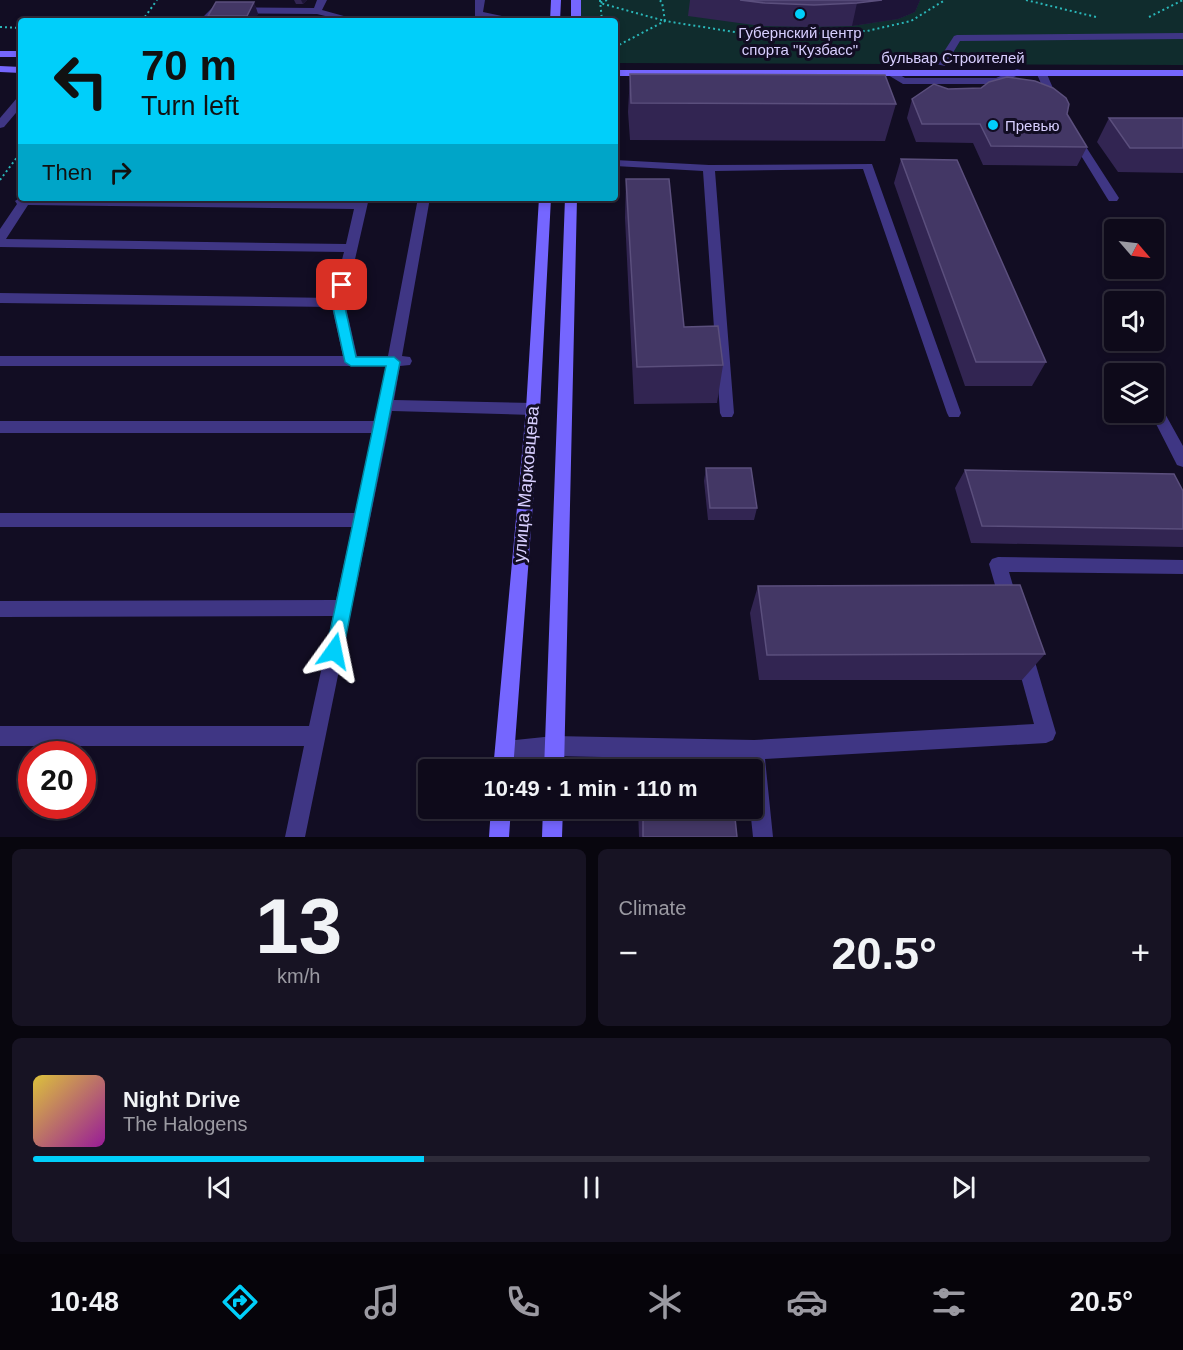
<!DOCTYPE html>
<meta charset="utf-8">
<style>
body{margin:0;font-family:Arial,sans-serif;background:#171323;color:#f1f3f6;height:100vh;display:flex;flex-direction:column;font-size:22px;white-space:nowrap}
*{box-sizing:border-box;margin:0}
p{font-size:20px;color:#9b9aa2}
.icon{flex:none;width:33px;height:33px;fill:none;stroke:currentColor;stroke-width:2;stroke-linecap:round;stroke-linejoin:round}
.map{position:relative;height:837px;overflow:hidden}
.sheet{display:flex;flex-direction:column;gap:12px;padding:12px;background:#08060e;flex:1}
.sheet>*{flex:none}
.guide{position:absolute;left:18px;top:18px;width:600px;height:183px;border-radius:6px;box-shadow:0 3px 9px #0003,0 0 0 2px #2e2b39;background:#00cffa;color:#111;overflow:hidden}
.needle{width:39px;rotate:118deg}
.controls{position:absolute;left:1104px;top:219px;display:grid;gap:12px}
.controls a{display:grid;place-items:center;width:60px;height:60px;border-radius:6px;background:#0e0a1a;box-shadow:0 3px 9px #0003,0 0 0 2px #2e2b39;font-size:30px}
.speed{position:absolute;left:18px;top:741px;display:flex;gap:12px;font-size:30px;font-weight:700;text-align:center}
.speed>*{display:grid;place-content:center;width:78px;height:78px;border-radius:50%;background:#0e0a1a;box-shadow:0 3px 9px #0003,0 0 0 2px #2e2b39;line-height:1}
.speed .limit{border:9px solid #d22;background:#fff;color:#111}
.pin{position:absolute;display:grid;place-items:center;width:51px;height:51px;color:#fff;margin:-26px;border-radius:12px;box-shadow:0 3px 9px #0006}
.me{position:absolute;width:66px;margin:-33px;rotate:12deg;stroke-linejoin:round;filter:drop-shadow(0 0 4px #0008)}
.turn{display:flex;align-items:center;gap:21px;height:126px;padding:0 24px;font-size:27px}
.turn .icon{width:78px;height:78px;stroke-width:2.5}
.turn b{display:block;font-size:42px;line-height:51px}
.then{display:flex;align-items:center;height:57px;padding:0 24px;background:#0003;gap:12px;font-size:22px}
.big{font-size:45px;font-weight:800;line-height:1.1}
.sheet .card{flex:1;display:flex;flex-direction:column;justify-content:center;gap:9px;min-width:0;padding:0 21px;border-radius:9px;background:#171323}
.sheet .dial{align-items:center;gap:0}
.dial b{font-size:78px;line-height:1}
.song{display:flex;align-items:center;gap:18px}
.cover{width:72px;height:72px;border-radius:9px;background:linear-gradient(135deg,hsl(50 70% 55%),hsl(300 70% 35%))}
.played{height:6px;border-radius:3px;background:linear-gradient(90deg,#00cffa 35%,#2e2b39 35%)}
.keys{display:flex;justify-content:space-around;direction:ltr}
.heat{display:flex;justify-content:space-between;align-items:center;font-size:33px;direction:ltr}
.sheet .tiles{flex:1;display:grid;gap:12px;grid-template-columns:1fr 1fr}
.card:last-child{grid-column:span 2}
.trip{position:absolute;left:418px;top:759px;width:345px;height:60px;border-radius:6px;background:#0e0a1a;box-shadow:0 3px 9px #0003,0 0 0 2px #2e2b39;font-weight:800;line-height:60px;text-align:center}
.tabs{display:flex;height:96px;justify-content:space-around;align-items:center;background:#06040a;color:#9b9aa2}
.tabs .icon{width:42px;height:42px}
.tabs .on{color:#00cffa}
.tabs b{font-size:27px;color:#f1f3f6}
.map>svg:first-child{display:block}
.green{fill:#102c2d}
.lines{fill:none;stroke-linecap:round;stroke-linejoin:round}
.path{stroke:#2ab7b9;stroke-width:2;stroke-dasharray:2 3;stroke-linecap:butt}
.lane{fill:#3f3684;fill-rule:evenodd}
.street{fill:#3f3684;fill-rule:evenodd}
.secondary{fill:#7566ff;fill-rule:evenodd}
.wall{fill:#322552}
.shaded-wall{fill:#1d1437}
.building{fill:#433765;stroke:#5b4f7d;stroke-width:1.5}
.route{fill:#00cffa;stroke:#0087a2;stroke-width:1.5}
.poi-dot{fill:#00cffa;stroke:#120d23;stroke-width:2}
.labels{text-anchor:middle;dominant-baseline:central;stroke-width:6;stroke-linejoin:round;paint-order:stroke}
.far-poi-label{font-size:15px;fill:#d8cfff;stroke:#120d23}
.far-street-label{font-size:15px;fill:#d8cfff;stroke:#120d23}
.street-label{font-size:18px;fill:#d8cfff;stroke:#120d23}
</style>
<div class="map">
<svg width="1183" height="837" viewBox="0 0 1183 837">
<rect width="100%" height="100%" fill="#120d23"/>
<!-- green -->
<path class="green" d="M576 0H1183V65L615 63V21H576Z"/>
<g class="lines">
<!-- path -->
<path class="path" d="M600 0 602 21
M607 0 600 3 665 21 662 2 659 0
M1026 0 1096 17
M1149 17 1183 0
M142 21 157 0
M0 27 21 28
M615 47 665 21 741 33 805 34 867 31 911 21 945 0
M0 180 21 152"/>
<!-- lane -->
<path class="lane" d="M317 0H327L322 10 362 21H346L317 14 216 13 209 21H199L213 7 314 8Z
M475 0H485L483 12 525 21H503L475 16Z
M1183 33V39L960 41 945 66 936 64 954 36 957 35Z
M1017 69 1021 70V74L998 84H903L883 72 892 70 905 78H996Z
M1037 70 1046 72 1059 102 1058 104 1049 102 1036 72Z
M1074 133 1079 136 1119 198 1117 201H1109L1107 198 1069 136Z
M615 160 709 165 872 164 961 413 959 417H949L947 413 863 169 715 171 734 413 732 417H722L720 413 703 171 615 166Z
M21 197 356 201 357 198H369L345 303 357 356H388L418 198H430L402 356 410 357 412 361 410 365 400 366 394 400 533 403 538 405 540 409 538 413 533 415 392 411 305 837H285L304 746H0V726H309L333 616 0 617V601L336 600 352 527H0V513H355L373 433H0V421H375L386 366H0V356H343L332 307 0 303V293L332 298 344 252 0 247V229L17 204 15 201ZM28 205 354 209 346 244 6 239Z
M1158 408 1163 410 1183 446V467L1177 465 1151 414Z
M998 557 1183 560V574L1009 572 1019 606 1016 612 1010 614 1004 612 1001 606 989 564 992 559Z
M1024 646 1030 649 1033 655 1056 733 1053 740 1046 743 765 759 773 837H753L750 808H753V770H746L745 760 554 756 505 761 498 758 495 751 498 744 505 741 554 736 754 740 1034 724 1015 655 1018 649Z"/>
<!-- street -->
<path class="street" d="M21 97V107L4 127 0 128V118L17 98Z"/>
<!-- secondary -->
<path class="secondary" d="M551 0H561L560 21H550Z
M571 0H581V21H571Z
M0 51H21V57H0Z
M0 66 21 67V73L0 72Z
M615 70H1183V76H615Z
M539 198H551L540 409 513 770H493L526 409Z
M565 198H577L564 770H544Z
M491 808H511L509 837H489Z
M543 808H563L562 837H542Z"/>
</g>
<!-- wall -->
<path class="wall" d="M294 0H307L303 4H296Z
M690 0H920L915 12 898 19 852 26 810 27 761 26 688 16Z
M254 2 258 14 254 21H210L208 16Z
M630 74 896 104 885 141 630 140 628 112Z
M948 89 1067 114 1087 147 1077 166 983 165 973 143 916 142 907 118 912 99Z
M1109 118H1183V173L1118 172 1097 142Z
M901 159 1046 362 1032 386H965L894 183Z
M626 179 684 327 723 365 717 403 634 404 625 218Z
M706 468 757 508 754 520H708L704 481Z
M965 470 1183 491V547L971 543 955 488Z
M758 586 1045 654 1022 680H759L750 613Z
M638 808H734L737 837H639Z"/>
<!-- shaded-wall -->
<path class="shaded-wall" d="M301 0H307L303 4Z
M882 0H920L915 12 898 19 852 26 857 3Z
M254 2 258 14 254 21H248L247 16Z"/>
<!-- building -->
<path class="building" d="M740 0H882L857 3 814 5 765 3Z
M216 2H254L247 16H208Z
M630 74 885 75 896 104 631 103Z
M1007 77 1035 81 1053 88 1066 98 1069 104 1067 114 1087 147 991 146 980 124H922L912 99 934 84 948 89 981 88 989 82Z
M1109 118H1183V148H1130Z
M901 159 957 160 1046 362H976Z
M626 179H669L684 327 718 326 723 365 637 367Z
M706 468H751L757 508H710Z
M965 470 1174 474 1183 491V529L982 526Z
M1020 585 1045 654 767 655 758 586Z
M643 808H734L737 837H643Z"/>
<!-- route -->
<path class="route" d="M342 281 348 285 344 303 356 357H394L400 362 343 651 340 656 334 658 329 656 326 651 386 366H351L345 362 332 303 336 285Z"/>
<!-- markers -->
<g class="poi-dot">
<circle cx="800" cy="14" r="6"/>
<circle cx="993" cy="125" r="6"/>
</g>
<g class="labels">
<!-- far-poi labels -->
<g class="far-poi-label">
<text x="800" y="32">Губернский центр<tspan x="800" dy="17">спорта "Кузбасс"</tspan></text>
<text x="1005" y="125" text-anchor="start">Превью</text>
</g>
<!-- far-street labels -->
<g class="far-street-label">
<text x="953" y="57">бульвар Строителей</text>
</g>
<!-- street labels -->
<g class="street-label">
<text transform="translate(526 484) rotate(-85)">улица Марковцева</text>
</g>
</g>
</svg>
<div class="controls">
<a><svg class="needle" viewBox="-14 -14 28 28"><path d="M0-13l5 13h-10z" fill="#e53935"/><path d="M0 13l5-13h-10z" fill="#9b9aa2"/></svg></a>
<a><svg class="icon" aria-label="sound" viewBox="0 0 24 24"><path d="M4 9h4l5-4v14l-5-4H4zM17 9q2 3 0 6"/></svg></a>
<a><svg class="icon" aria-label="layers" viewBox="0 0 24 24"><path d="M12 4l9 5-9 5-9-5zM3 14l9 5 9-5"/></svg></a>
</div>
<div class="speed"><div class="limit">20</div></div>
<div class="pin" style="left:342px;top:285px;background:#d93025"><svg class="icon" aria-label="arrive" viewBox="0 0 24 24"><path d="M6 21V4h12l-3 4 3 4H6"/></svg></div>
<svg class="me" style="left:334px;top:651px" viewBox="-20 -20 40 40"><path d="M0-17L14 15 0 8-14 15z" fill="#00cffa" stroke="#fff" stroke-width="4"/></svg>
<div class="trip">10:49 · 1 min · 110 m</div>
<div class="guide">
<div class="turn"><svg class="icon" aria-label="left" viewBox="0 0 24 24"><path d="M17 20v-9H6M10 6l-5 5 5 5"/></svg><div><b>70 m</b>Turn left</div></div>
<div class="then">Then<svg class="icon" aria-label="right" viewBox="0 0 24 24"><path d="M7 20v-9h11M14 6l5 5-5 5"/></svg></div>
</div>
</div>
<section class="sheet">
<div class="tiles">
<div class="card dial"><b>13</b><p>km/h</p></div>
<div class="card"><p>Climate</p>
<div class="heat"><a>−</a><b class="big">20.5°</b><a>+</a></div>
</div>
<div class="card">
<div class="song"><i class="cover"></i><div><b>Night Drive</b><p>The Halogens</p></div></div>
<div class="played"></div>
<div class="keys"><svg class="icon" aria-label="previous" viewBox="0 0 24 24"><path d="M18 5L8 12l10 7zM5 5v14"/></svg><svg class="icon" aria-label="pause" viewBox="0 0 24 24"><path d="M8 5v14M16 5v14"/></svg><svg class="icon" aria-label="next" viewBox="0 0 24 24"><path d="M6 5l10 7-10 7zM19 5v14"/></svg></div>
</div>
</div>
</section>
<nav class="tabs">
<b>10:48</b>
<svg class="icon on" aria-label="directions" viewBox="0 0 24 24"><path d="M12 3l9 9-9 9-9-9zM9 14v-3h6M13 9l2 2-2 2"/></svg>
<svg class="icon" aria-label="music" viewBox="0 0 24 24"><path d="M9 18V5l10-2v13"/><circle cx="6" cy="18" r="3"/><circle cx="16" cy="16" r="3"/></svg>
<svg class="icon" aria-label="phone" viewBox="0 0 24 24"><path d="M5 4h4l2 5-3 2q2 4 5 5l2-3 5 2v4C11 20 4 13 5 4z"/></svg>
<svg class="icon" aria-label="climate" viewBox="0 0 24 24"><path d="M12 3v18M4 7l16 10M4 17L20 7"/></svg>
<svg class="icon" aria-label="car" viewBox="0 0 24 24"><path d="M5 17H2v-5l4-1 3-4h7l3 4 3 1v5h-3M9 17h6M6 11h13"/><circle cx="7" cy="17" r="2"/><circle cx="17" cy="17" r="2"/></svg>
<svg class="icon" aria-label="filters" viewBox="0 0 24 24"><path d="M4 7h16M4 17h16"/><circle cx="9" cy="7" r="2"/><circle cx="15" cy="17" r="2"/></svg>
<b>20.5°</b>
</nav>
